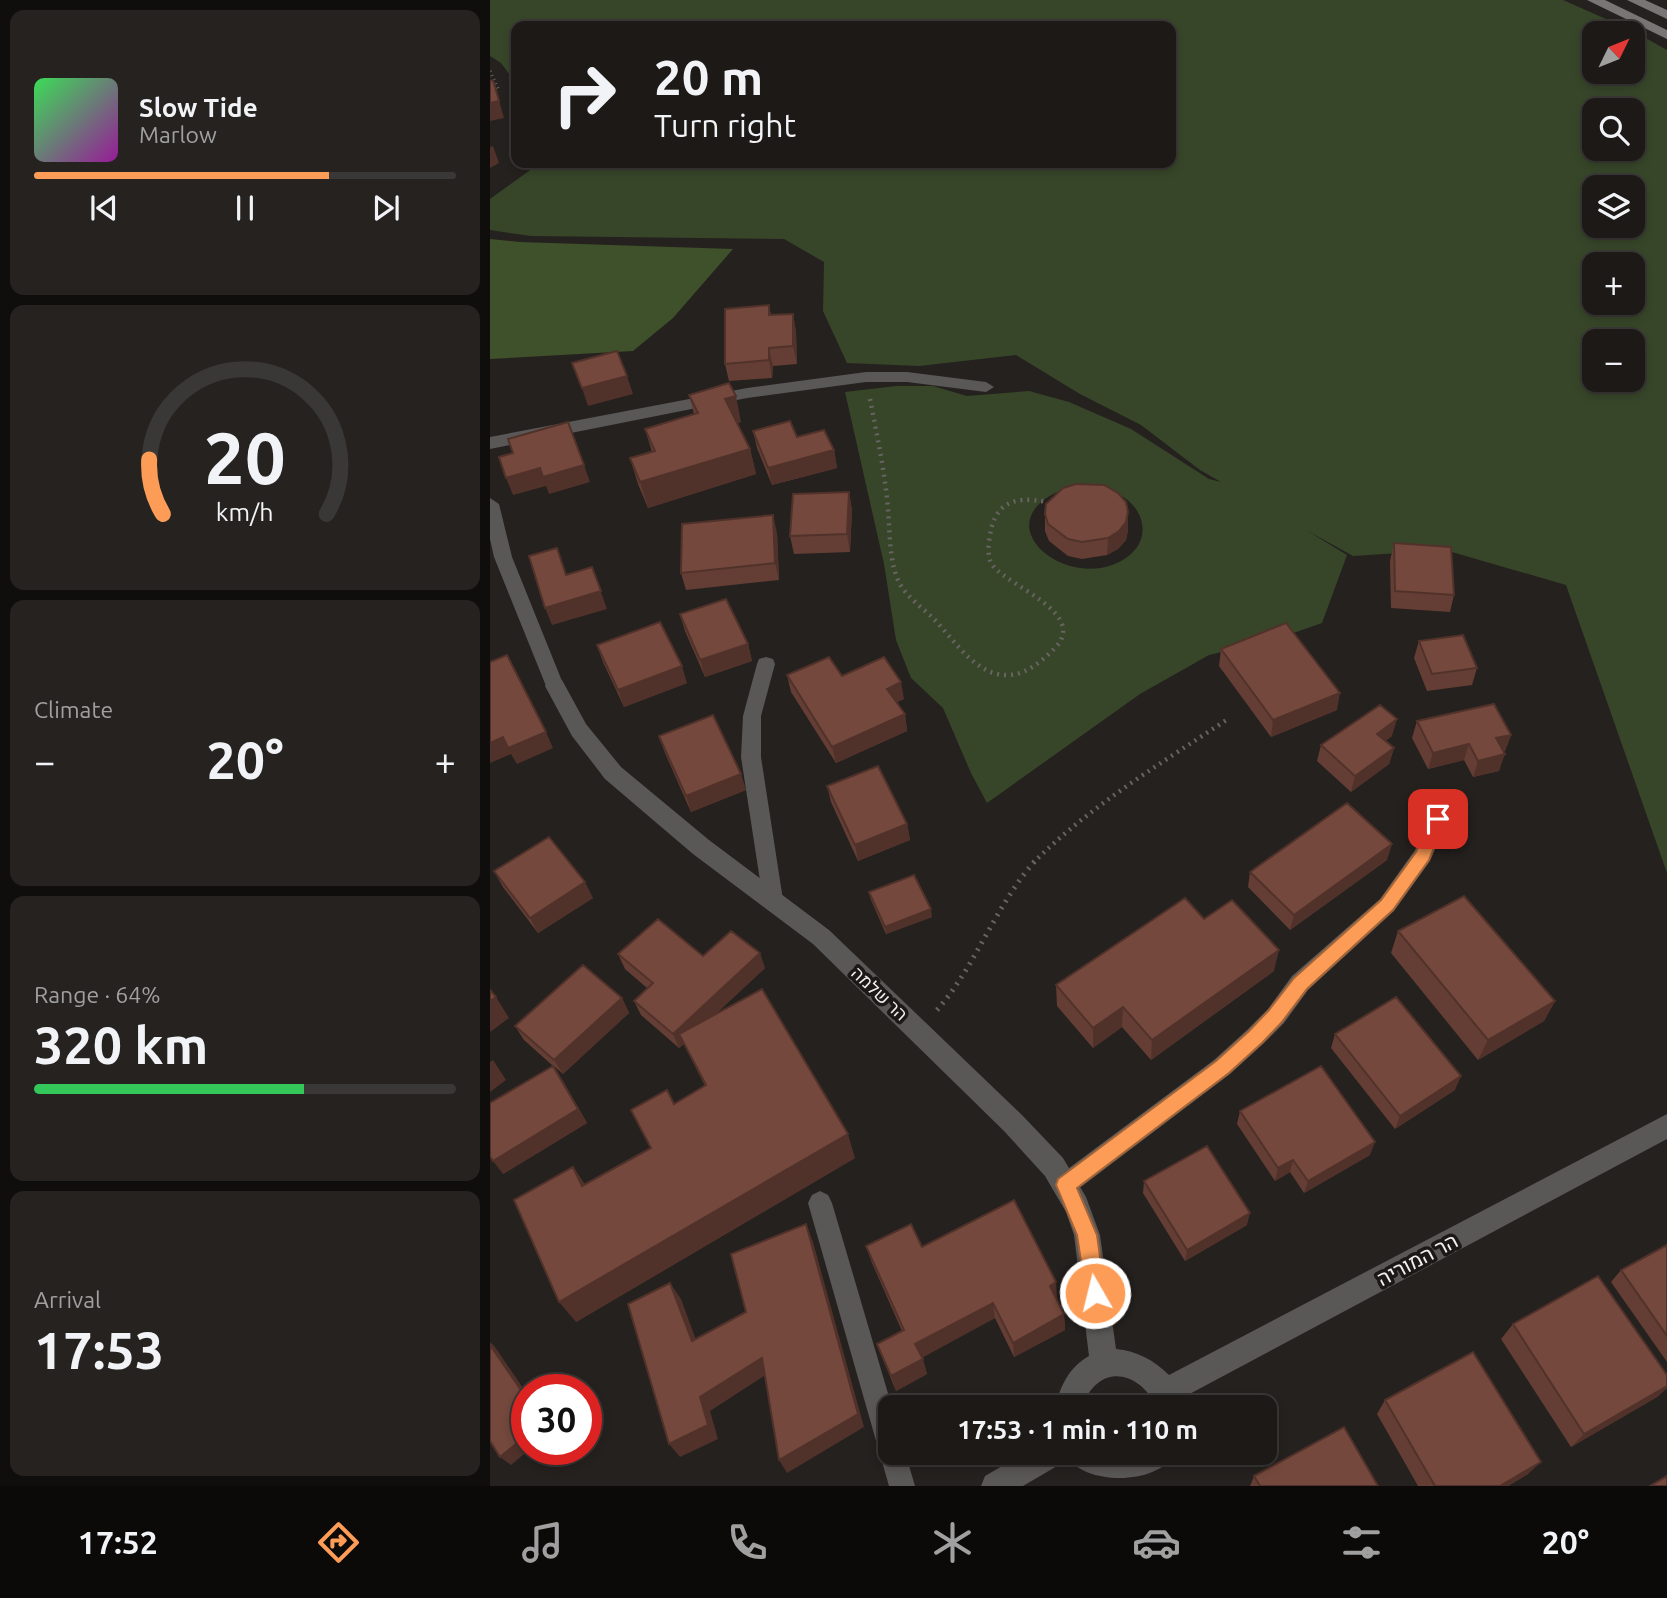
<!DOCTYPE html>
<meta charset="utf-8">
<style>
body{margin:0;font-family:Ubuntu,Heebo,sans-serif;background:#252220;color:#f1f3f6;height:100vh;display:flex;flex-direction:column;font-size:26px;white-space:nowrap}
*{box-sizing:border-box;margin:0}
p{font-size:23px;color:#a0a0a1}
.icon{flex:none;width:38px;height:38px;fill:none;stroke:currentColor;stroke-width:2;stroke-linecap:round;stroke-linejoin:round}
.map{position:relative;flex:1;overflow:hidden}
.sheet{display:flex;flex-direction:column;gap:10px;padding:10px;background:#0f0e0d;width:490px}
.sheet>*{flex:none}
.guide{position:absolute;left:21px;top:21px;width:665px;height:147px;border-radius:14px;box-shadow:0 4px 10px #0003,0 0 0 2px #3a3836;background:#1c1917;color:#f1f3f6;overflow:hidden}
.needle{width:46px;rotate:47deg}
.buttons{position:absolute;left:1092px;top:21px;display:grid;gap:14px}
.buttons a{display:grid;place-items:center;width:63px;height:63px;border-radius:14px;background:#1c1917;box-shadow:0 4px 10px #0003,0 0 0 2px #3a3836;font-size:35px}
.speed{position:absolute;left:21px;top:1374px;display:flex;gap:14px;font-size:35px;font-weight:700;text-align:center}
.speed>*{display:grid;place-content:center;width:91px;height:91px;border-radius:50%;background:#1c1917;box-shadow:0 4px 10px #0003,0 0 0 2px #3a3836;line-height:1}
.speed .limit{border:10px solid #d22;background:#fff;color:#111}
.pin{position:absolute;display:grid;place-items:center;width:60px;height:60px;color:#fff;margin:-30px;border-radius:14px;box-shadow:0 4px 10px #0006}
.me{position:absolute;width:77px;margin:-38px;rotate:352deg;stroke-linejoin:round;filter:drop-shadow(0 0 5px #0008)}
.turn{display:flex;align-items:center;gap:24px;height:147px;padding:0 28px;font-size:32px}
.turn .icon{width:91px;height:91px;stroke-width:2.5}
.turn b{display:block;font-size:49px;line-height:60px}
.big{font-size:52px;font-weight:600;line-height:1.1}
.sheet .tile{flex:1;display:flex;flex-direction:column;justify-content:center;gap:10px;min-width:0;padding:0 24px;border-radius:14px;background:#252220}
.sheet .dial{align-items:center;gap:0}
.dial svg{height:182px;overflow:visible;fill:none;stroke:#3a3836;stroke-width:7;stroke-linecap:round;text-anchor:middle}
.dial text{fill:#f1f3f6;stroke:none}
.song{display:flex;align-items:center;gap:21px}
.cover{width:84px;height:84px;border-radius:10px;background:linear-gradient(135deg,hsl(130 70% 55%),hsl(300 70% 35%))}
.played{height:7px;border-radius:4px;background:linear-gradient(90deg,#fd9c56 70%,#3a3836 70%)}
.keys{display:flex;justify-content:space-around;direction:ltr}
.heat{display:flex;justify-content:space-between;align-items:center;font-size:38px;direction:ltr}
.charge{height:10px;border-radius:5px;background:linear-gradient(90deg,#34c759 64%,#3a3836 0)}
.trip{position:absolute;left:388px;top:1395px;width:399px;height:70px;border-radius:14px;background:#1c1917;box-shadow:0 4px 10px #0003,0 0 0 2px #3a3836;font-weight:600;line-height:70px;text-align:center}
.tabs{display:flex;height:112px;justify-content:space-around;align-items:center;background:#0b0a09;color:#a0a0a1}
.tabs .icon{width:49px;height:49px}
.tabs .current{color:#fd9c56}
.tabs b{font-size:32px;color:#f1f3f6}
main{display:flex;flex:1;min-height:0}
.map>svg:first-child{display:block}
.green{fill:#374629;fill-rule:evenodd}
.forest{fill:#3e512a}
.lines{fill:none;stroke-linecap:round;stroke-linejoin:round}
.path-far2{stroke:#676361;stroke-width:3.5;stroke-dasharray:1 3.5;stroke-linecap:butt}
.path-far1{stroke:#676361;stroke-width:4.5;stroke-dasharray:2 5;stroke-linecap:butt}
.path{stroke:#676361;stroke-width:5;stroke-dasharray:2 6;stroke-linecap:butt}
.lane{fill:#5a5757;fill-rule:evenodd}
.street{fill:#5a5757;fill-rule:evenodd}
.secondary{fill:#797575;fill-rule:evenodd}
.wall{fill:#643e34}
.shaded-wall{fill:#51322a}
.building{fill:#74483c;stroke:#51322a;stroke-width:2}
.route{fill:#fd9c56;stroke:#a46538;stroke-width:2}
.labels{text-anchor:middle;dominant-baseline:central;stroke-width:7;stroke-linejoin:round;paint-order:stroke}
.street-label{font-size:18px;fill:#f2efee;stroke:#1b1816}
.near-street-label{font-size:21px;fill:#f2efee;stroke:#1b1816}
</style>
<main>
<section class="sheet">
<div class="tile">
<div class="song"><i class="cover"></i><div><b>Slow Tide</b><p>Marlow</p></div></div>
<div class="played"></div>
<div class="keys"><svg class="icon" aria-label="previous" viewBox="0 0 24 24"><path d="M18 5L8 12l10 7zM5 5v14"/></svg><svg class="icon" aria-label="pause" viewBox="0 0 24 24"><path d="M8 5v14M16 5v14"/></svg><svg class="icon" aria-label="next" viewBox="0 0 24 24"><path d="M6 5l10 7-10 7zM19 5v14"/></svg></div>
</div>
<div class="tile dial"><svg viewBox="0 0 100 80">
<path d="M14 69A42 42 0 1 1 86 69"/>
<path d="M14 69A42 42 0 0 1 8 45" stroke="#fd9c56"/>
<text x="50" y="56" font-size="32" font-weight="700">20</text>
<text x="50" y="72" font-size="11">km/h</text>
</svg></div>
<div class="tile"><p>Climate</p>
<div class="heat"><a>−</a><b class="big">20°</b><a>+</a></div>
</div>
<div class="tile"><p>Range · 64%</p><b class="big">320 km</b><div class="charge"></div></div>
<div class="tile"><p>Arrival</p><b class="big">17:53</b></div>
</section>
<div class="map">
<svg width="1177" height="1486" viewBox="0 0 1177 1486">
<rect width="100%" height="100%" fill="#25211f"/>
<!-- green -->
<path class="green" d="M0 0H1073L1143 31 1177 50V873L1076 585 955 550 863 556 816 530 857 555 832 623 789 638 719 655 650 694 497 803 481 773 453 708 421 678 406 640 394 564 355 392 406 386H443L477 396 539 391 579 402 641 429 719 479 731 482 710 470 651 425 590 394 526 355 429 366 357 363 333 311 334 262 294 239 41 236 0 230V199L50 163H681V26H26V83L11 63 0 56ZM1104 33H1143V72H1104ZM1104 110H1143V149H1104ZM1104 187H1143V226H1104ZM1104 264H1143V303H1104ZM1104 341H1143V380H1104ZM597 486C605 488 615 489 623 492 650 501 664 533 641 554 589 599 493 530 565 493 574 489 587 488 597 486Z"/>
<!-- forest -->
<path class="forest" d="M0 239 30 242 243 249 183 318 143 351 0 359Z"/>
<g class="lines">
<!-- path-far2 -->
<path class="path-far2" d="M0 71 8 89"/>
<!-- path-far1 -->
<path class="path-far1" d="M380 399C387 436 395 472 398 509 400 532 399 556 407 578 414 595 429 605 442 617 466 641 490 685 530 673 544 668 555 658 565 648 598 614 521 587 504 567 498 560 498 551 499 542 503 504 521 495 557 502
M543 863C601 805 670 764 738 719"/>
<!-- path -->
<path class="path" d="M447 1010C486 966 505 906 545 861"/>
<!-- lane -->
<path class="lane" d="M376 372H417L496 382 504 387 496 392 417 382H376L257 398 0 449V437L257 388Z
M0 498 9 504 22 557 74 686 72 691 65 693 58 691 56 686 4 557 0 539Z
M276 657 283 659 285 664 271 716V757L293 900 290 906 283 909 276 906 273 900 251 757 253 716 267 664 269 659Z
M948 811 955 813 958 819 940 861 904 911 818 990 794 1023 773 1044 740 1074 583 1193 575 1196 567 1193 563 1185 567 1177 724 1060 757 1030 778 1009 802 976 890 899 925 850 941 813Z
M330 1191 338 1195 342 1203 402 1407 401 1452H415L425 1486H399L318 1203 322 1195Z"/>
<!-- street -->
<path class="street" d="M65 678 72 680 96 724 131 767 219 840 339 930 532 1115 573 1158 596 1197 610 1235 626 1349C647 1351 664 1360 679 1375L1177 1114V1139L692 1398 696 1407H667C648 1369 608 1363 592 1407H564C572 1385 578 1368 599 1356L584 1235 576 1212 555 1176 514 1131 323 944 203 854 115 779 82 736 55 686 58 680Z
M536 1452H609C625 1463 636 1458 652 1453 661 1450 676 1452 686 1452 669 1486 595 1486 576 1456L574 1462 533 1486H491L495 1476Z"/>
<!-- secondary -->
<path class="secondary" d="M1097 0H1115L1177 30V39Z
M1137 0H1155L1177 10V19Z"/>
</g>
<!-- wall -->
<path class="wall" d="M279 305 281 315 303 314 306 332 307 364 283 366 282 378 239 381 235 364Z
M199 395 251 422 247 423 260 449 266 474 158 508 148 484 140 458 162 452 155 429 204 414Z
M263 431 307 437 344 450 347 468 282 485 267 448Z
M359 492 362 510 360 552 304 554 300 536Z
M555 514 638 530 636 540 628 549 617 555 592 559 578 556 559 541 555 531Z
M287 533 289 580 196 590 191 573Z
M904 543 964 595 960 612 901 608 900 561Z
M190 614 258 644 262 661 215 677 195 631Z
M929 641 987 668 982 685 937 691 924 658Z
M107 645 197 683 134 707 113 662Z
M731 649 847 710 781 737 729 666Z
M297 675 352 676 414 699 407 702 415 714 417 731 346 763 301 692Z
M927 721 1021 735 1015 751H1013L1009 771 983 777 974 760 938 769 922 738Z
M169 736 256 790 201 812 175 753Z
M902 736 895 741 904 748 899 764 861 792 827 761 831 745Z
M337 786 417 824 420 840 368 861 341 802Z
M897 860 800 930 758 887 760 872Z
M4 871 103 898 48 933 13 887Z
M379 892 442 917 396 934 381 900Z
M714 919 784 971 661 1060 632 1027 603 1048 567 1006 566 985Z
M908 931 1065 1001 1054 1021 988 1060 901 953Z
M128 954 213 956 275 968 224 1015 365 1158 86 1322 83 1167 95 1185 161 1148 184 1104 215 1086 194 1044 189 1048 151 1015 144 1001 157 988 135 969Z
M132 998 139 1013 73 1074 64 1066 97 1123 13 1174 63 1066 34 1040 25 1026Z
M845 1034 965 1090 905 1129 841 1048Z
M750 1111 880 1155 814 1193 800 1172 785 1181 747 1124Z
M654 1181 757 1225 695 1261 653 1193Z
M1177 1245V1362L1121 1282 1131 1270Z
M376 1246 432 1247 566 1282V1299L574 1314 575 1330 524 1357 505 1318 432 1357 437 1374 406 1391 387 1344 412 1331 382 1263Z
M1023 1324 1177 1375V1388L1167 1397 1081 1447 1011 1339Z
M895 1400 1038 1474 1018 1486H928L887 1414Z
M764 1476 888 1486H760Z"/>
<!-- shaded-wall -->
<path class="shaded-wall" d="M3 80 14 118 0 121V103Z
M3 146 9 163 0 168V147Z
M303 314 306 332 307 364 303 346Z
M279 348 283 366 282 378 279 360Z
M137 376 143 394 98 406 92 388Z
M246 396 251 422 241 425 235 399Z
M260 449 266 474 158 508 150 482Z
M344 450 347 468 282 485 278 468Z
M94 465 100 482 59 494 56 486 23 495 16 478 50 468Z
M359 492 362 510 360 552 357 534Z
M638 512V530L636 540 628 549 617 555 618 538Z
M283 515 287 533 289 580 285 563Z
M102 567 117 609 62 625 55 608Z
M258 644 262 661 215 677 210 660Z
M192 666 197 683 134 707 128 690Z
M411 682 414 699 400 705 397 689Z
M850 693 847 710 781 737 783 720Z
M415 714 417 731 346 763 342 747Z
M907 719 902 736 883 750 887 734Z
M56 732 63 748 27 764 21 754 0 763V743L13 737Z
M1021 735 1015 751 1000 755 1006 738Z
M979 744 974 760 938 769 943 753Z
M904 748 899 764 861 792 865 776Z
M1015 754 1009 771 983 777 988 761Z
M251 774 256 790 201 812 196 796Z
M417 824 420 840 368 861 365 845Z
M902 844 897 860 800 930 804 915Z
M95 882 103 898 48 933 40 918Z
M441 909 442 917 396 934 395 927Z
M789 950 784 971 661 1060 662 1040Z
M270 953 275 968 194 1044 189 1034 194 1044 189 1048 183 1034Z
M6 997 19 1018 0 1032V1001Z
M132 998 139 1013 73 1074 64 1060Z
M1065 1001 1054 1021 988 1060 998 1040Z
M633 1007 632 1027 603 1048V1028Z
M3 1060 16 1080 0 1092V1062Z
M971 1076 965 1090 905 1129 910 1116Z
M72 1079 97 1123 13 1174 3 1161Z
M358 1134 365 1158 86 1322 69 1302Z
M885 1142 880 1155 814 1193 818 1181Z
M803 1160 800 1172 785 1181 788 1168Z
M83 1167 99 1190 92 1186Z
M760 1213 757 1225 695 1261 697 1250Z
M316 1224 323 1242 374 1427 297 1473 289 1460Z
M566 1282 567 1298 560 1302V1286Z
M180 1283 191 1299 212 1356 202 1341Z
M503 1303 505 1318 430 1359 425 1344Z
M574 1314 575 1330 524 1357 523 1343Z
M0 1342 5 1347 37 1394V1399L0 1345Z
M272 1358 280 1372 220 1411 228 1439 190 1457 179 1444 210 1397Z
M433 1359 437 1374 406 1391 401 1376Z
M1177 1386V1388L1167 1397 1081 1447 1094 1434Z
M37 1435V1449H40L21 1465 10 1457Z
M1051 1462 1038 1474 1018 1486H1010Z"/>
<!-- building -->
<path class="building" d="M3 80 9 101 0 103V81Z
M279 305V315L303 314V346L279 348V360L235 364V309Z
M127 351 137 376 92 388 82 363Z
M239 383 246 396 235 399 260 449 150 482 140 458 165 451 155 429 208 413 199 395Z
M300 421 307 437 334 430 344 450 278 468 263 431Z
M78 422 94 465 53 477 50 468 16 478 9 457 23 453 18 439Z
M586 484 614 485 628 493 636 502 638 512 636 522 629 531 618 538 592 542 578 539 558 524 555 514 556 504 573 488Z
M359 492 357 534 300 536 303 494Z
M283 515 285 563 191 573 192 524Z
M904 543 961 547 964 595 905 591Z
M67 548 76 575 102 567 111 591 55 608 39 556Z
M236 599 258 644 210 660 190 614Z
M170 622 192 666 128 690 107 645Z
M796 623 850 693 783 720 731 649Z
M973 635 987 668 942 674 929 641Z
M17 655 56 732 18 748 13 737 0 743V662Z
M339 657 352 676 394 657 411 682 397 689 415 714 342 747 297 675Z
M1004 704 1021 735 1006 738 1015 754 988 761 979 744 943 753 927 721Z
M890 705 907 719 887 734 904 748 865 776 831 745Z
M223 715 251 774 196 796 169 736Z
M388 766 417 824 365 845 337 786Z
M857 803 902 844 804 915 760 872Z
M59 837 95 882 40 918 4 871Z
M424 875 441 909 395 927 379 892Z
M974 896 1065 1001 998 1040 908 931Z
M695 898 714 919 742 900 789 950 662 1040 633 1007 603 1028 566 985Z
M168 919 213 956 241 931 270 953 183 1034 144 1001 163 983 128 954Z
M93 965 132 998 64 1060 25 1026Z
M272 989 358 1134 69 1302 24 1200 83 1167 92 1186 161 1148 141 1110 177 1090 184 1104 216 1085 189 1034Z
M0 990 6 997 0 1001Z
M906 997 971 1076 910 1116 845 1034Z
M63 1066 88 1109 3 1161 0 1156V1103Z
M831 1066 885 1142 818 1181 803 1160 788 1168 750 1111Z
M717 1146 760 1213 697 1250 654 1181Z
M524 1200 566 1282 560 1286 574 1314 523 1343 503 1303 425 1344 433 1359 401 1376 387 1344 414 1330 376 1246 421 1224 432 1247Z
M316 1224 368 1414 289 1460 272 1358 210 1397 218 1425 179 1444 138 1304 180 1283 202 1341 256 1312 241 1254Z
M1177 1245V1336L1131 1270Z
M1108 1276 1177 1375V1386L1094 1434 1023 1324Z
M0 1345 37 1399V1435L10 1457 0 1441Z
M983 1352 1051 1462 1010 1486H945L895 1400Z
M854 1427 888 1486H770L764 1476Z
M1177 1476V1486H1160Z"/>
<!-- route -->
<path class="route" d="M948 812 954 814 956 819 939 860 903 910 817 989 792 1022 772 1043 739 1073 587 1188 607 1235 615 1293 612 1300 605 1303 597 1300 587 1235 566 1185 568 1179 726 1061 759 1031 779 1010 804 978 891 900 926 852 942 814Z"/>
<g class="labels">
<!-- street labels -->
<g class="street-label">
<text transform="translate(390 993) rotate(43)">הר שלמה</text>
</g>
<!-- near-street labels -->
<g class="near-street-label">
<text transform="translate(927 1259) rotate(-28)">הר המוריה</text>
</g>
</g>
</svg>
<div class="buttons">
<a><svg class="needle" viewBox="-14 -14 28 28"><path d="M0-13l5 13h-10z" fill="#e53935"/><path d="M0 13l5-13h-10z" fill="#a0a0a1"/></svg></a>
<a><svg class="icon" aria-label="search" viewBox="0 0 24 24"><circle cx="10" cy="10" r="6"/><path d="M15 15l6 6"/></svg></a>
<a><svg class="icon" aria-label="layers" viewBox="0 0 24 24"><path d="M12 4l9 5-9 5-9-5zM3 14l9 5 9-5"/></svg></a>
<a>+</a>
<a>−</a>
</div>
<div class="speed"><div class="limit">30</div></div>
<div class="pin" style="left:948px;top:819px;background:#d93025"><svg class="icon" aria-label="arrive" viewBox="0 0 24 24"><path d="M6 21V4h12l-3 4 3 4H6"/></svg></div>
<svg class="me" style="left:605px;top:1293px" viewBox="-20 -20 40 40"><circle r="17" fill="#fd9c56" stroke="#fff" stroke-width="3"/><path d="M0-11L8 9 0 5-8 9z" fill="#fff"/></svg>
<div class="trip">17:53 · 1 min · 110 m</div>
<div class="guide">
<div class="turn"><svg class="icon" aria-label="right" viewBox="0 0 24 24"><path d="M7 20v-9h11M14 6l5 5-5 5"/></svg><div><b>20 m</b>Turn right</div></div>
</div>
</div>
</main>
<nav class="tabs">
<b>17:52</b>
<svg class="icon current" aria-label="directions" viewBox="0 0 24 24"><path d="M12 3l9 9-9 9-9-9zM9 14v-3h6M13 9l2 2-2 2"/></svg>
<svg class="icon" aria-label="music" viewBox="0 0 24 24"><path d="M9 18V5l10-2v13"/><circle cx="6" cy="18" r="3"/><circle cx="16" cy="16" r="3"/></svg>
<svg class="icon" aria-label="phone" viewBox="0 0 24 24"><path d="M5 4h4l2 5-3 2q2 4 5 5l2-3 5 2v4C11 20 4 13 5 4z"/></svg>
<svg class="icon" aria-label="climate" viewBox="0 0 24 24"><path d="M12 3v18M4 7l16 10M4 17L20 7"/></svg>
<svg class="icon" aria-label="car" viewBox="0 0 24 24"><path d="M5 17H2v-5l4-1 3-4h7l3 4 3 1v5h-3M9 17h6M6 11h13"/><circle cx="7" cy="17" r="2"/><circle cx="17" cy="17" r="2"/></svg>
<svg class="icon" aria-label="filters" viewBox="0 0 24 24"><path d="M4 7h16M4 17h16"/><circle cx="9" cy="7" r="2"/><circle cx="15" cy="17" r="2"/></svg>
<b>20°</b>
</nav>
